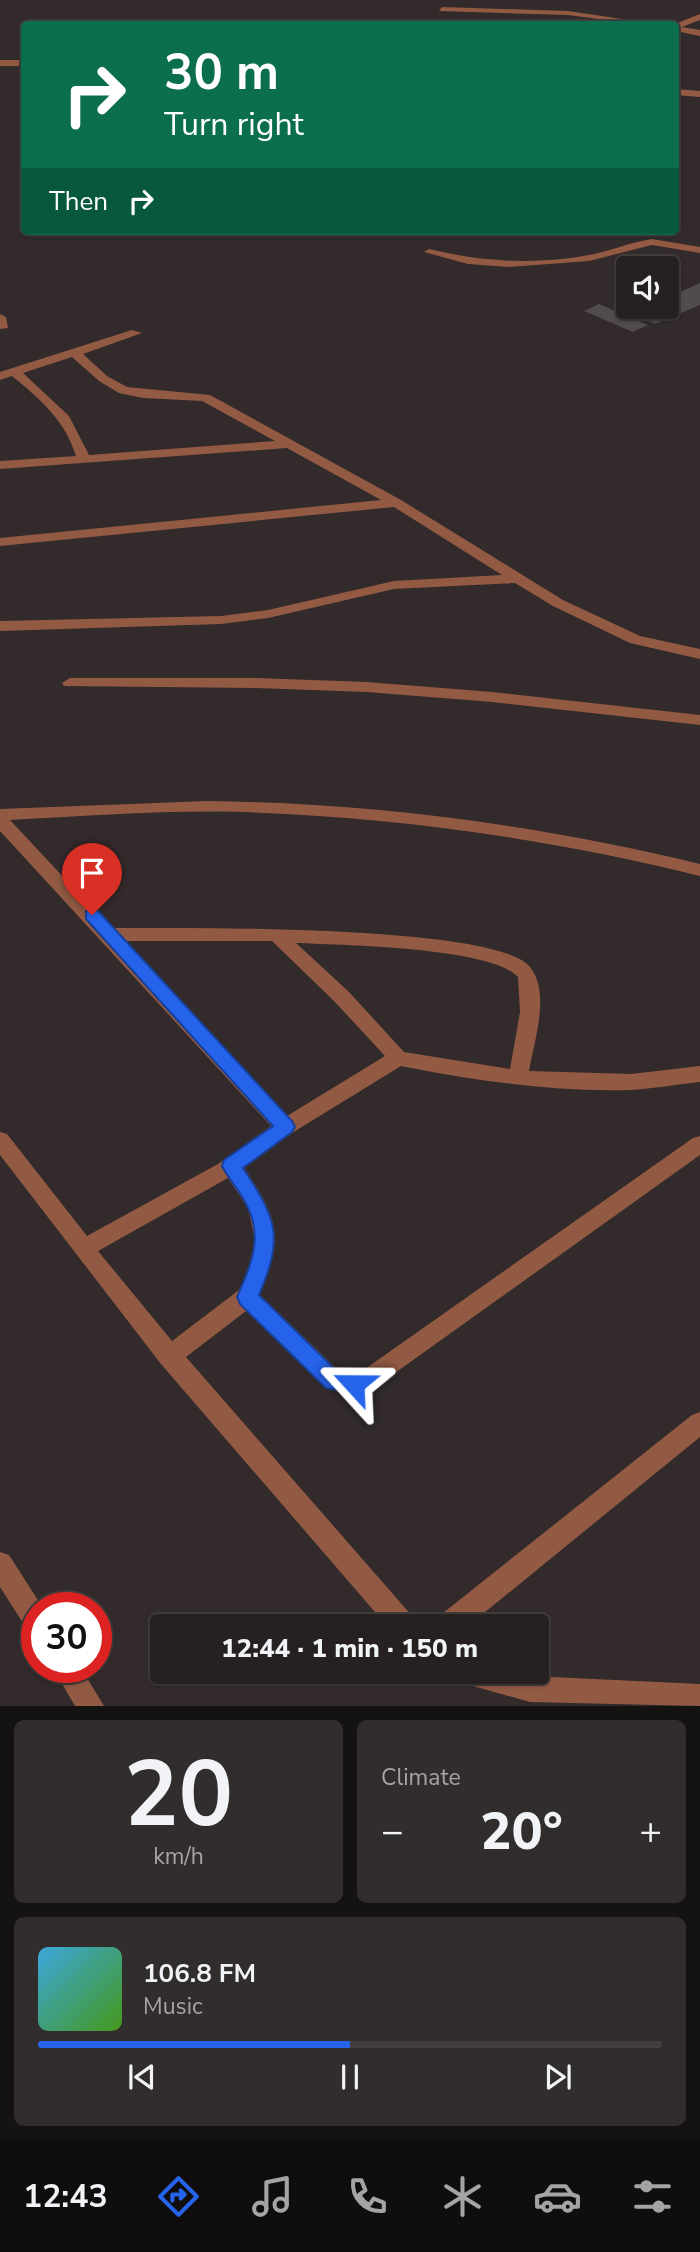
<!DOCTYPE html>
<meta charset="utf-8">
<style>
body{margin:0;font-family:"Nunito Sans",sans-serif;background:#322d2d;color:#f1f3f6;height:100vh;display:flex;flex-direction:column;font-size:26px;white-space:nowrap}
*{box-sizing:border-box;margin:0}
p{font-size:23px;color:#a4a3a5}
.icon{flex:none;width:38px;height:38px;fill:none;stroke:currentColor;stroke-width:2;stroke-linecap:round;stroke-linejoin:round}
.map{position:relative;height:1706px;overflow:hidden}
.drawer{display:flex;flex-direction:column;gap:14px;padding:14px;background:#151212;flex:1}
.drawer>*{flex:none}
.hud{position:absolute;left:21px;top:21px;width:658px;height:214px;border-radius:7px;box-shadow:0 2px 5px #0004,0 0 0 2px #423e3e;background:#0b6e4f;color:#fff;overflow:hidden}
.tools{position:absolute;left:616px;top:256px;display:grid;gap:14px}
.tools a{display:grid;place-items:center;width:63px;height:63px;border-radius:7px;background:#262020;box-shadow:0 2px 5px #0004,0 0 0 2px #423e3e;font-size:35px}
.speed{position:absolute;left:21px;top:1592px;display:flex;gap:14px;font-size:35px;font-weight:700;text-align:center}
.speed>*{display:grid;place-content:center;width:91px;height:91px;border-radius:50%;background:#262020;box-shadow:0 2px 5px #0004,0 0 0 2px #423e3e;line-height:1}
.speed .limit{border:10px solid #d22;background:#fff;color:#111}
.pin{position:absolute;display:grid;place-items:center;width:60px;height:60px;color:#fff;margin:-72px -30px;border-radius:50% 50% 50% 0;rotate:-45deg;box-shadow:0 0 7px #0007}
.pin .icon{rotate:45deg}
.me{position:absolute;width:77px;margin:-38px;rotate:294deg;stroke-linejoin:round;filter:drop-shadow(0 0 5px #0008)}
.turn{display:flex;align-items:center;gap:24px;height:147px;padding:0 28px;font-size:32px}
.turn .icon{width:91px;height:91px;stroke-width:2.5}
.turn b{display:block;font-size:49px;line-height:60px}
.then{display:flex;align-items:center;height:66px;padding:0 28px;background:#0003;gap:14px;font-size:26px}
.big{font-size:52px;font-weight:800;line-height:1.1}
.drawer .card{flex:1;display:flex;flex-direction:column;justify-content:center;gap:10px;min-width:0;padding:0 24px;border-radius:10px;background:#322d2d}
.drawer .dial{align-items:center;gap:0}
.dial b{font-size:91px;line-height:1}
.song{display:flex;align-items:center;gap:21px}
.cover{width:84px;height:84px;border-radius:10px;background:linear-gradient(135deg,hsl(200 70% 55%),hsl(100 70% 35%))}
.played{height:7px;border-radius:4px;background:linear-gradient(90deg,#2563eb 50%,#423e3e 50%)}
.keys{display:flex;justify-content:space-around;direction:ltr}
.heat{display:flex;justify-content:space-between;align-items:center;font-size:38px;direction:ltr}
.drawer .tiles{flex:1;display:grid;gap:14px;grid-template-columns:1fr 1fr}
.card:last-child{grid-column:span 2}
.trip{position:absolute;left:150px;top:1614px;width:399px;height:70px;border-radius:7px;background:#262020;box-shadow:0 2px 5px #0004,0 0 0 2px #423e3e;font-weight:800;line-height:70px;text-align:center}
.tabs{display:flex;height:112px;justify-content:space-around;align-items:center;background:#0f0d0d;color:#a4a3a5}
.tabs .icon{width:49px;height:49px}
.tabs .current{color:#2563eb}
.tabs b{font-size:32px;color:#f1f3f6}
.map>svg:first-child{display:block}
.building{fill:#514a4e}
.lines{fill:none;stroke-linecap:round;stroke-linejoin:round}
.minor{fill:#925a43;fill-rule:evenodd}
.route{fill:#2563eb;stroke:#184099;stroke-width:2}
</style>
<div class="map">
<svg width="700" height="1706" viewBox="0 0 700 1706">
<rect width="100%" height="100%" fill="#322a2b"/>
<!-- building -->
<path class="building" d="M700 283V305L655 324 631 313 647 306H667V298Z
M599 304 648 325 633 332 584 311Z"/>
<g class="lines">
<!-- minor -->
<path class="minor" d="M442 7 568 11 656 24H637L568 15 439 11Z
M700 14V20L682 27 700 30V36L676 31 675 24Z
M0 60H24V66H0Z
M676 89 700 91V97L676 95Z
M652 239 700 247V253L652 245 589 261 509 267 468 264 424 252 429 249C482 262 536 265 589 255 611 251 630 242 652 239Z
M0 314 6 317 8 328 0 329Z
M132 330 142 333 83 354 107 376 127 387 210 395 401 500 563 600 640 636 700 649V659L630 643 553 606 515 583 394 589 268 618 221 624 0 631V621L221 616 268 610 394 581 502 575 394 507 0 546V538L381 500 287 448 0 469V461L76 456C65 420 40 399 12 376L0 380V372ZM72 357 99 381 119 393 143 398 202 401 275 441 89 455 69 416 23 373Z
M70 678H256L367 682 492 692 700 715V725L492 702 367 692 256 688 64 686 62 683Z
M207 801C373 803 539 825 700 864V876C551 839 397 817 243 812 165 810 87 816 10 820L111 928C176 928 497 924 530 967 551 993 534 1041 529 1071L631 1074 700 1066V1082C677 1084 653 1089 630 1090 553 1092 476 1081 401 1066L292 1133 244 1168C278 1218 285 1238 259 1294L340 1372 353 1374 365 1369 693 1138 700 1136V1155L381 1383 354 1394 326 1388 246 1311 186 1357 413 1617 417 1626H387L161 1364 0 1155V1132L7 1134 87 1236 218 1164 271 1126 0 831V809ZM123 941H272L335 1002 385 1056 287 1116ZM296 943C340 945 491 947 518 977L520 1012 510 1069 404 1052 349 992ZM228 1178 248 1208 255 1240 248 1271 239 1290 172 1341 98 1251Z
M700 1412V1437L468 1626H434L438 1617 692 1415Z
M0 1552 9 1555 43 1608H37V1635L28 1631 0 1587Z
M53 1668H81L104 1706H75Z
M453 1671H514L530 1676 700 1684V1706L530 1702 466 1684 457 1680Z"/>
</g>
<!-- route -->
<path class="route" d="M92 910 98 911 292 1121 295 1127 292 1132 243 1168C277 1220 284 1236 259 1295L339 1373 361 1377 364 1384 361 1391 354 1393 326 1388 240 1304 237 1297C250 1268 263 1239 248 1208 242 1193 229 1180 222 1166L224 1160 273 1126 86 919V911Z"/>
</svg>
<div class="tools">
<a><svg class="icon" aria-label="sound" viewBox="0 0 24 24"><path d="M4 9h4l5-4v14l-5-4H4zM17 9q2 3 0 6"/></svg></a>
</div>
<div class="speed"><div class="limit">30</div></div>
<div class="pin" style="left:92px;top:915px;background:#d93025"><svg class="icon" aria-label="arrive" viewBox="0 0 24 24"><path d="M6 21V4h12l-3 4 3 4H6"/></svg></div>
<svg class="me" style="left:354px;top:1384px" viewBox="-20 -20 40 40"><path d="M0-17L14 15 0 8-14 15z" fill="#2563eb" stroke="#fff" stroke-width="4"/></svg>
<div class="trip">12:44 · 1 min · 150 m</div>
<div class="hud">
<div class="turn"><svg class="icon" aria-label="right" viewBox="0 0 24 24"><path d="M7 20v-9h11M14 6l5 5-5 5"/></svg><div><b>30 m</b>Turn right</div></div>
<div class="then">Then<svg class="icon" aria-label="right" viewBox="0 0 24 24"><path d="M7 20v-9h11M14 6l5 5-5 5"/></svg></div>
</div>
</div>
<section class="drawer">
<div class="tiles">
<div class="card dial"><b>20</b><p>km/h</p></div>
<div class="card"><p>Climate</p>
<div class="heat"><a>−</a><b class="big">20°</b><a>+</a></div>
</div>
<div class="card">
<div class="song"><i class="cover"></i><div><b>106.8 FM</b><p>Music</p></div></div>
<div class="played"></div>
<div class="keys"><svg class="icon" aria-label="previous" viewBox="0 0 24 24"><path d="M18 5L8 12l10 7zM5 5v14"/></svg><svg class="icon" aria-label="pause" viewBox="0 0 24 24"><path d="M8 5v14M16 5v14"/></svg><svg class="icon" aria-label="next" viewBox="0 0 24 24"><path d="M6 5l10 7-10 7zM19 5v14"/></svg></div>
</div>
</div>
</section>
<nav class="tabs">
<b>12:43</b>
<svg class="icon current" aria-label="directions" viewBox="0 0 24 24"><path d="M12 3l9 9-9 9-9-9zM9 14v-3h6M13 9l2 2-2 2"/></svg>
<svg class="icon" aria-label="music" viewBox="0 0 24 24"><path d="M9 18V5l10-2v13"/><circle cx="6" cy="18" r="3"/><circle cx="16" cy="16" r="3"/></svg>
<svg class="icon" aria-label="phone" viewBox="0 0 24 24"><path d="M5 4h4l2 5-3 2q2 4 5 5l2-3 5 2v4C11 20 4 13 5 4z"/></svg>
<svg class="icon" aria-label="climate" viewBox="0 0 24 24"><path d="M12 3v18M4 7l16 10M4 17L20 7"/></svg>
<svg class="icon" aria-label="car" viewBox="0 0 24 24"><path d="M5 17H2v-5l4-1 3-4h7l3 4 3 1v5h-3M9 17h6M6 11h13"/><circle cx="7" cy="17" r="2"/><circle cx="17" cy="17" r="2"/></svg>
<svg class="icon" aria-label="filters" viewBox="0 0 24 24"><path d="M4 7h16M4 17h16"/><circle cx="9" cy="7" r="2"/><circle cx="15" cy="17" r="2"/></svg>
</nav>
